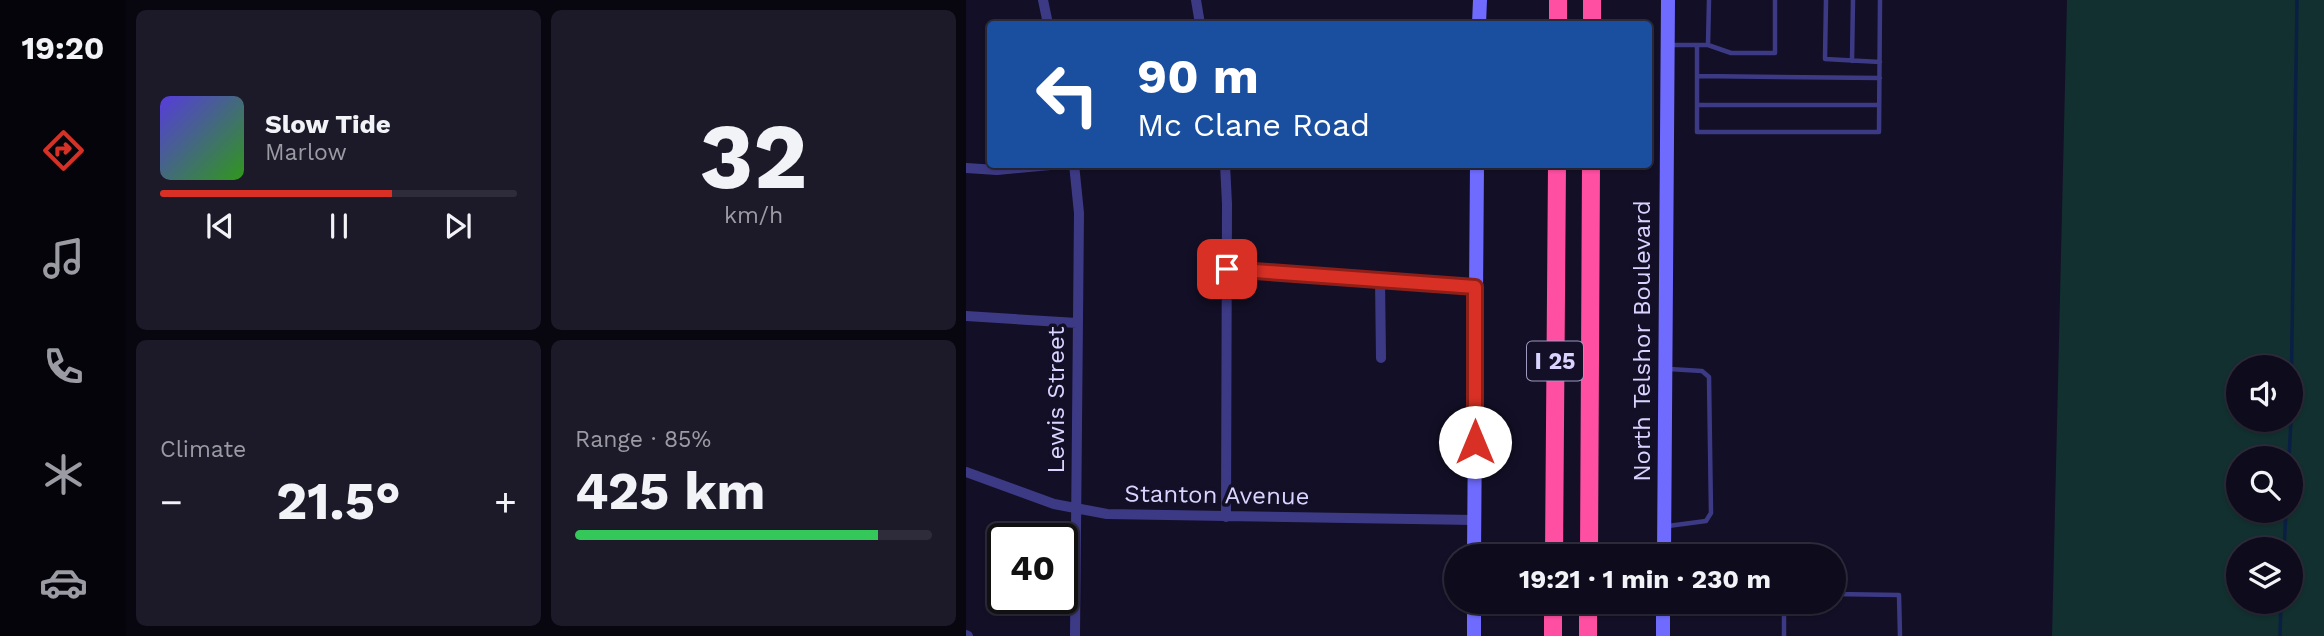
<!DOCTYPE html>
<meta charset="utf-8">
<style>
body{margin:0;font-family:"Work Sans",sans-serif;background:#1c1929;color:#f1f3f6;height:100vh;display:flex;flex-direction:column;font-size:26px;white-space:nowrap}
*{box-sizing:border-box;margin:0}
p{font-size:23px;color:#9b9ba3}
.icon{flex:none;width:38px;height:38px;fill:none;stroke:currentColor;stroke-width:2;stroke-linecap:round;stroke-linejoin:round}
.map{position:relative;flex:1;overflow:hidden}
.sheet{display:flex;flex-direction:column;gap:10px;padding:10px;background:#08060f;width:840px}
.sheet>*{flex:none}
.top-card{position:absolute;left:21px;top:21px;width:665px;height:147px;border-radius:7px;box-shadow:0 2px 5px #0004,0 0 0 2px #2e2b3b;background:#1a4fa0;color:#fff;overflow:hidden}
.fabs{position:absolute;left:1260px;top:355px;display:grid;gap:14px}
.fabs a{display:grid;place-items:center;width:77px;height:77px;border-radius:50%;background:#0e0b1c;box-shadow:0 2px 5px #0004,0 0 0 2px #2e2b3b;font-size:35px}
.speed{position:absolute;left:21px;top:523px;display:flex;gap:14px;font-size:35px;font-weight:700;text-align:center}
.speed>*{display:grid;place-content:center;width:91px;height:91px;border-radius:50%;background:#0e0b1c;box-shadow:0 2px 5px #0004,0 0 0 2px #2e2b3b;line-height:1}
.speed .limit{border:4px solid #111;border-radius:10px;background:#fff;color:#111}
.pin{position:absolute;display:grid;place-items:center;width:60px;height:60px;color:#fff;margin:-30px;border-radius:14px;box-shadow:0 4px 10px #0006}
.me{position:absolute;width:77px;margin:-38px;rotate:0deg;stroke-linejoin:round;filter:drop-shadow(0 0 5px #0008)}
.turn{display:flex;align-items:center;gap:24px;height:147px;padding:0 35px;font-size:32px}
.turn .icon{width:91px;height:91px;stroke-width:2.5}
.turn b{display:block;font-size:49px;line-height:60px}
.big{font-size:52px;font-weight:700;line-height:1.1}
.sheet .widget{flex:1;display:flex;flex-direction:column;justify-content:center;gap:10px;min-width:0;padding:0 24px;border-radius:10px;background:#1c1929}
.sheet .dial{align-items:center;gap:0}
.dial b{font-size:91px;line-height:1}
.song{display:flex;align-items:center;gap:21px}
.cover{width:84px;height:84px;border-radius:10px;background:linear-gradient(135deg,hsl(250 70% 55%),hsl(110 70% 35%))}
.played{height:7px;border-radius:4px;background:linear-gradient(90deg,#d93025 65%,#2e2b3b 65%)}
.keys{display:flex;justify-content:space-around;direction:ltr}
.heat{display:flex;justify-content:space-between;align-items:center;font-size:38px;direction:ltr}
.charge{height:10px;border-radius:5px;background:linear-gradient(90deg,#34c759 85%,#2e2b3b 0)}
.sheet .tiles{flex:1;display:grid;gap:10px;grid-template-columns:repeat(2,1fr)}
.trip{position:absolute;left:478px;top:544px;width:402px;height:70px;border-radius:35px;background:#0e0b1c;box-shadow:0 2px 5px #0004,0 0 0 2px #2e2b3b;font-weight:700;line-height:70px;text-align:center}
main{display:flex;flex:1;min-height:0}
.tab-bar{display:flex;flex-direction:column;width:126px;justify-content:space-around;align-items:center;background:#06040b;color:#9b9ba3}
.tab-bar .icon{width:49px;height:49px}
.tab-bar .active{color:#d93025}
.tab-bar b{font-size:32px;color:#f1f3f6}
.map>svg:first-child{display:block}
.green{fill:#12302f;fill-rule:evenodd}
.lines{fill:none;stroke-linecap:round;stroke-linejoin:round}
.stream{stroke:#0a1f44;stroke-width:3.5}
.lane{stroke:#3d3a85;stroke-width:4.5}
.street{stroke:#3d3a85;stroke-width:10}
.secondary{stroke:#6f6bff;stroke-width:14}
.highway{stroke:#ff4fa3;stroke-width:18}
.route-casing{stroke:#8d1f18;stroke-width:18}
.route{stroke:#d93025;stroke-width:12}
.labels{text-anchor:middle;dominant-baseline:central;stroke-width:7;stroke-linejoin:round;paint-order:stroke}
.shield{fill:#130f26;stroke:#9e99be;stroke-width:2}
.shield-label{font-size:23px;font-weight:bold;fill:#d9d4ff}
.street-label{font-size:24px;fill:#d9d4ff;stroke:#130f26}
</style>
<main>
<nav class="tab-bar">
<b>19:20</b>
<svg class="icon active" aria-label="directions" viewBox="0 0 24 24"><path d="M12 3l9 9-9 9-9-9zM9 14v-3h6M13 9l2 2-2 2"/></svg>
<svg class="icon" aria-label="music" viewBox="0 0 24 24"><path d="M9 18V5l10-2v13"/><circle cx="6" cy="18" r="3"/><circle cx="16" cy="16" r="3"/></svg>
<svg class="icon" aria-label="phone" viewBox="0 0 24 24"><path d="M5 4h4l2 5-3 2q2 4 5 5l2-3 5 2v4C11 20 4 13 5 4z"/></svg>
<svg class="icon" aria-label="climate" viewBox="0 0 24 24"><path d="M12 3v18M4 7l16 10M4 17L20 7"/></svg>
<svg class="icon" aria-label="car" viewBox="0 0 24 24"><path d="M5 17H2v-5l4-1 3-4h7l3 4 3 1v5h-3M9 17h6M6 11h13"/><circle cx="7" cy="17" r="2"/><circle cx="17" cy="17" r="2"/></svg>
</nav>
<section class="sheet">
<div class="tiles">
<div class="widget">
<div class="song"><i class="cover"></i><div><b>Slow Tide</b><p>Marlow</p></div></div>
<div class="played"></div>
<div class="keys"><svg class="icon" aria-label="previous" viewBox="0 0 24 24"><path d="M18 5L8 12l10 7zM5 5v14"/></svg><svg class="icon" aria-label="pause" viewBox="0 0 24 24"><path d="M8 5v14M16 5v14"/></svg><svg class="icon" aria-label="next" viewBox="0 0 24 24"><path d="M6 5l10 7-10 7zM19 5v14"/></svg></div>
</div>
<div class="widget dial"><b>32</b><p>km/h</p></div>
<div class="widget"><p>Climate</p>
<div class="heat"><a>−</a><b class="big">21.5°</b><a>+</a></div>
</div>
<div class="widget"><p>Range · 85%</p><b class="big">425 km</b><div class="charge"></div></div>
</div>
</section>
<div class="map">
<svg width="1358" height="636" viewBox="0 0 1358 636">
<rect width="100%" height="100%" fill="#130f26"/>
<!-- green -->
<path class="green" d="M1101 0H1358V636H1086ZM1272 368H1325V420H1272ZM1272 458H1325V511H1272ZM1272 550H1325V602H1272Z"/>
<g class="lines">
<!-- stream -->
<path class="stream" d="M1325 405 1331 0
M1323 458 1325 420
M1318 550 1320 511
M1314 636 1315 602"/>
<!-- lane -->
<path class="lane" d="M860 0 859 59 914 62
M704 45H742L743 0
M731 45V132H913L914 0
M742 45 765 53H809V0
M886 61 887 0
M731 76 914 78
M731 105H913
M702 526 740 521 745 513 743 377 736 371 703 369
M868 594 933 595 934 636
M818 636V602"/>
<!-- street -->
<path class="street" d="M77 0 82 24
M230 0 234 24
M108 164 113 213 109 636
M259 164 261 204 260 517
M0 168 31 170 95 164
M261 269 509 287
M414 279 415 358
M0 316 111 323
M0 472 88 504 141 514 508 520
M0 635 2 636"/>
<!-- secondary -->
<path class="secondary" d="M513 24 514 0
M508 556 511 164
M698 556 702 0
M508 636V602
M697 636V602"/>
<!-- highway -->
<path class="highway" d="M592 24V0
M626 24V0
M588 556 591 164
M623 556 625 164
M587 636V602
M622 636V602"/>
</g>
<g class="lines">
<!-- route casing -->
<g class="route-casing">
<path id="route" d="M261 269 509 287V442"/>
</g>
<!-- route -->
<use href="#route" class="route"/>
</g>
<g class="labels">
<!-- shield labels -->
<rect class="shield" x="561" y="341.5" width="56" height="39" rx="5"/>
<g class="shield-label">
<text x="589" y="361">I 25</text>
</g>
<!-- street labels -->
<g class="street-label">
<text transform="translate(676 341) rotate(-90)">North Telshor Boulevard</text>
<text transform="translate(90 400) rotate(-90)">Lewis Street</text>
<text transform="translate(251 495) rotate(1)">Stanton Avenue</text>
</g>
</g>
</svg>
<div class="fabs">
<a><svg class="icon" aria-label="sound" viewBox="0 0 24 24"><path d="M4 9h4l5-4v14l-5-4H4zM17 9q2 3 0 6"/></svg></a>
<a><svg class="icon" aria-label="search" viewBox="0 0 24 24"><circle cx="10" cy="10" r="6"/><path d="M15 15l6 6"/></svg></a>
<a><svg class="icon" aria-label="layers" viewBox="0 0 24 24"><path d="M12 4l9 5-9 5-9-5zM3 14l9 5 9-5"/></svg></a>
</div>
<div class="speed"><div class="limit">40</div></div>
<div class="pin" style="left:261px;top:269px;background:#d93025"><svg class="icon" aria-label="arrive" viewBox="0 0 24 24"><path d="M6 21V4h12l-3 4 3 4H6"/></svg></div>
<svg class="me" style="left:509px;top:442px" viewBox="-20 -20 40 40"><circle r="19" fill="#fff"/><path d="M0-13L10 11 0 6-10 11z" fill="#d93025"/></svg>
<div class="trip">19:21 · 1 min · 230 m</div>
<div class="top-card">
<div class="turn"><svg class="icon" aria-label="left" viewBox="0 0 24 24"><path d="M17 20v-9H6M10 6l-5 5 5 5"/></svg><div><b>90 m</b>Mc Clane Road</div></div>
</div>
</div>
</main>
